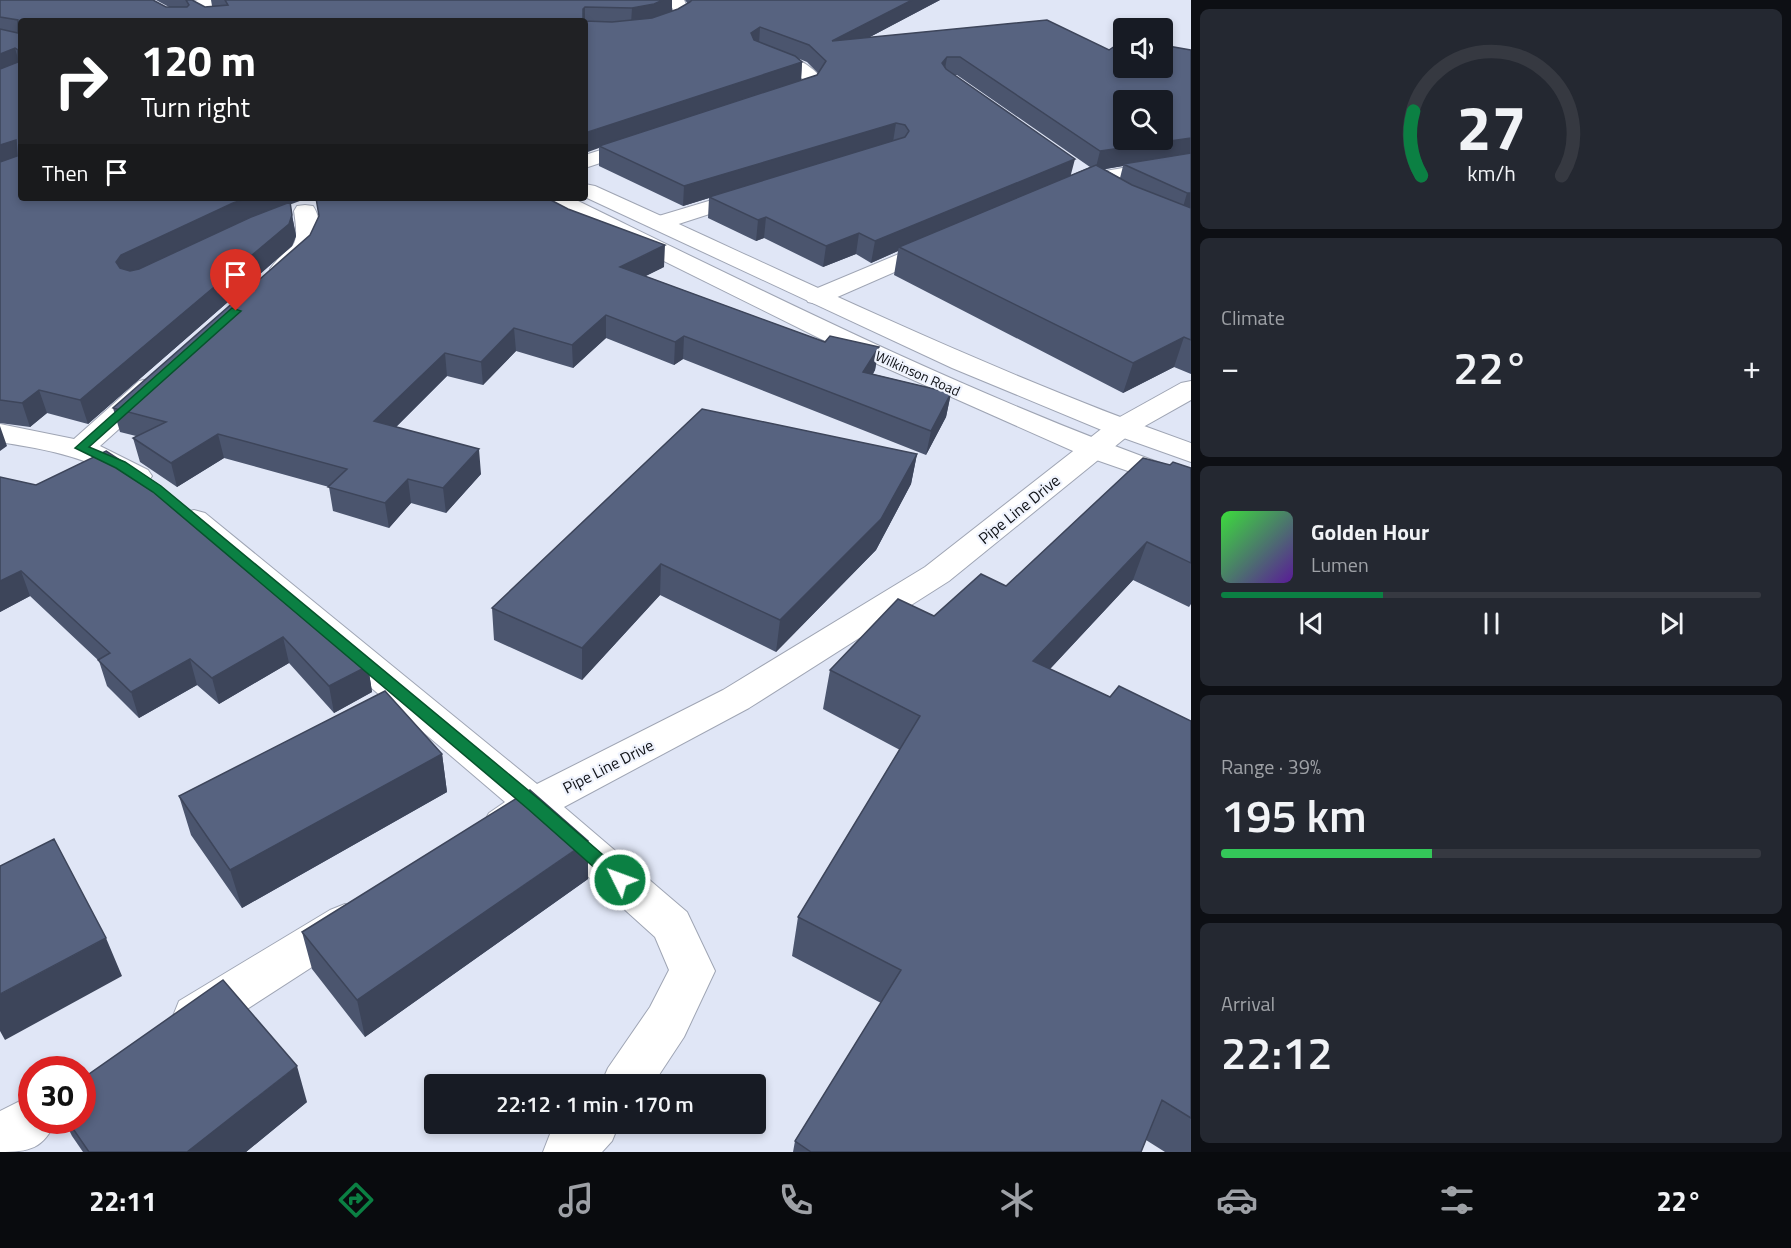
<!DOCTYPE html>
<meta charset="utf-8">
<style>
body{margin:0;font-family:"Titillium Web",sans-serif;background:#242831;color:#f1f3f6;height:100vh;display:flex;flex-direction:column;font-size:22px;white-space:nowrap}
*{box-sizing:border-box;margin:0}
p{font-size:20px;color:#9ea1a6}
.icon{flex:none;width:33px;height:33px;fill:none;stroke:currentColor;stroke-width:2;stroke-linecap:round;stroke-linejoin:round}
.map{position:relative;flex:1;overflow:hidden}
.panel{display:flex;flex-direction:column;gap:9px;padding:9px;background:#0d0f14;width:600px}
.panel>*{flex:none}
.banner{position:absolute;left:18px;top:18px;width:570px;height:183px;border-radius:6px;box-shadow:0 3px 9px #0003;background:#202124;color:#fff;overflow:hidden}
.fabs{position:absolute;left:1113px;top:18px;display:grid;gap:12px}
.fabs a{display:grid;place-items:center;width:60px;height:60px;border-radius:6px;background:#171b24;box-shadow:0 3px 9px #0003;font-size:30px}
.speed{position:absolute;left:18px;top:1056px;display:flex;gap:12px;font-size:30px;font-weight:700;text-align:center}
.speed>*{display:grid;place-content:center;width:78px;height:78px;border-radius:50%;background:#171b24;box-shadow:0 3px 9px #0003;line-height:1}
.speed .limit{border:9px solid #d22;background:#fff;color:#111}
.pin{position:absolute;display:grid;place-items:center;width:51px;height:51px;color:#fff;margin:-62px -26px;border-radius:50% 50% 50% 0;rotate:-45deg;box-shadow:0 0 6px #0007}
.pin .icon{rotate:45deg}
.me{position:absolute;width:66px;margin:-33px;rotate:312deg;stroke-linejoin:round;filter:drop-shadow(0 0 4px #0008)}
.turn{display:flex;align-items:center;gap:21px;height:126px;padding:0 24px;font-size:27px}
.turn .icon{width:78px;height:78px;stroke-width:2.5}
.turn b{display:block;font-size:42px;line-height:51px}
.then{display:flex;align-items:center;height:57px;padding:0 24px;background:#0003;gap:12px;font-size:22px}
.big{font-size:45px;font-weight:600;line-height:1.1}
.panel .card{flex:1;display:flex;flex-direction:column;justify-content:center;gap:9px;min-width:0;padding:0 21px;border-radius:9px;background:#242831}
.panel .dial{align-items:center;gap:0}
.dial svg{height:156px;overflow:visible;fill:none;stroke:#363941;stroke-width:7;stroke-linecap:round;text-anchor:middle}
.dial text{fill:#f1f3f6;stroke:none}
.song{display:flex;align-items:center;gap:18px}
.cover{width:72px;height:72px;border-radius:9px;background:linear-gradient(135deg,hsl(120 70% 55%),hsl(270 70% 35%))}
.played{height:6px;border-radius:3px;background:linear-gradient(90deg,#0b8043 30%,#363941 30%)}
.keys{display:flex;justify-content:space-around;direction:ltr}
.heat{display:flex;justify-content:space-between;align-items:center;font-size:33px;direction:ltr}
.charge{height:9px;border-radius:4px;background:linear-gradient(90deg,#34c759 39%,#363941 0)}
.trip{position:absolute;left:424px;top:1074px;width:342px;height:60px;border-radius:6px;background:#171b24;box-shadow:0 3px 9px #0003;font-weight:600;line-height:60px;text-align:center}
.tab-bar{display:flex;height:96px;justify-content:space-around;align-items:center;background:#090b0e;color:#9ea1a6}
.tab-bar .icon{width:42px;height:42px}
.tab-bar .current{color:#0b8043}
.tab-bar b{font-size:27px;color:#f1f3f6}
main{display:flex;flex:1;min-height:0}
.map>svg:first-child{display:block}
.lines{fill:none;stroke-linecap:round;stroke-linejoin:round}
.minor-casing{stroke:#9fa5b4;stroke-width:2}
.major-casing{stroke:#9fa5b4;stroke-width:2}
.minor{fill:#fff;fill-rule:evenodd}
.major{fill:#fff;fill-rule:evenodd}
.wall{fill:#4b556e;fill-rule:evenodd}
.shaded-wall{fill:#3d455a}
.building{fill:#576380;stroke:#3d455a;stroke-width:1.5;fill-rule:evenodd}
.route{fill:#0b8043;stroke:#07532c;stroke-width:1.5}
.labels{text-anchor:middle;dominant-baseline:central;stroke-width:4.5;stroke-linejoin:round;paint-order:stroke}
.far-street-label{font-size:14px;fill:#0e1015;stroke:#eff3fd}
.street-label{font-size:16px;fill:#0e1015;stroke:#eff3fd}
</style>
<main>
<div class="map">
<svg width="1191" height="1152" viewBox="0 0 1191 1152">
<rect width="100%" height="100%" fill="#e0e6f6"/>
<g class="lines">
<!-- minor casing -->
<g class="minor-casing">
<path id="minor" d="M198 0H228L225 3 191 11 183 6 186 3Z
M668 0H684L691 14 688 17C657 38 621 37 585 36V26C616 27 648 30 675 13Z
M762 46C782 51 810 62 822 79L814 91 783 103H771L768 99 771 95 801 83 804 80 794 72 756 55 754 51Z
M642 137 649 139 652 143 649 147 585 168V155Z
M1191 158V170L1095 185 1073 193 1066 191 1063 187C1074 171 1168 162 1191 158Z
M752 188 759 190 763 194 759 198 660 230 652 228 649 223 652 218Z
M305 205 313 206C331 232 306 282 274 274L270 269C290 240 301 256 294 211L297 206Z
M937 238 945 240 948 245 945 250 826 302 817 304 808 302 805 297 808 292Z
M149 379 159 381 163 387 159 393 100 446 148 470 152 476 148 482C131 486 123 479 109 472 75 454 37 448 0 442V424L74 439 139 381Z
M1191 381V400L1129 435 949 581 749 708 564 807 687 912 715 971 684 1037 653 1084H601L608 1068 650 1007 669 970 655 937 532 826C515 837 509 842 489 835L483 824 489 813 505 802 183 527 178 520 183 513 194 510 205 513 537 784 723 690 925 567 1109 423 1181 383Z
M345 904 360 910 367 923 360 936 213 1031 196 1037 179 1031 173 1016 179 1001 330 910Z
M32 1095V1120H56C44 1149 29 1152 0 1152V1111Z
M560 1124H619L612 1141 602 1152H543L550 1134Z"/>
</g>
<!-- major casing -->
<g class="major-casing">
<path id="major" d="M585 184 595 186C793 275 987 371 1191 443V462L1104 431 952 368 585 197Z
M544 198H572C775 297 977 399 1191 474V493L1082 455 821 339 547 203Z"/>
</g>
<!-- minor -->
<use href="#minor" class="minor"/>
<!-- major -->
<use href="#major" class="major"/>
</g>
<!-- wall -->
<path class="wall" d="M0 0 169 7 156 0H192L205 7 212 6 211 0H672V11L678 9 688 4 685 0H940L870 37 1109 50H1191V374L1174 367 1123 393 894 275 898 251 871 263 856 254 823 267 764 238 756 241 708 218 709 198 683 206 599 166V148L585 21H21L290 205 296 236 292 246 88 424 47 413 30 427 0 423ZM797 58 807 62 818 73 817 75 801 80 802 62ZM955 75H957L1090 167 1071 175ZM1123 166 1120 178 1104 169Z
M664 267 645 276 825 342 879 347 875 370 873 374 951 393 946 417 926 455 683 359 674 365 606 338 573 368 516 351 483 385 447 376 396 427 481 474 446 513 411 503 389 528 333 511 329 487 224 458 177 487 140 462 133 438 136 436 120 432 113 408Z
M917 454 911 484 876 550 776 652 660 595 582 680 494 640 492 608Z
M1170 465 1191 468V604L1189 607 1133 580 1050 669 1110 697 1191 721V1152H1165L1146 1140 1141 1152H793L795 1141 881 1003 792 956 798 917 900 750 823 709 830 670 934 616 1006 586Z
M0 477 229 552 368 666 372 692 334 713 289 663 219 704 197 685 139 718 107 686 99 661 30 596 0 612Z
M442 754 447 792 242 908 191 835 179 796Z
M588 879 365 1037 312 969 302 932Z
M307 1102 246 1152H83L72 1136 64 1120H82Z"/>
<!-- shaded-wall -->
<path class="shaded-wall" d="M663 0H672V12L631 24 632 8Z
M912 0H940L830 58 832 41Z
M585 7V24L583 21V9Z
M760 27 759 44 750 50 751 33Z
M15 48 20 66 0 74V54Z
M947 57 944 75 942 63Z
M802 62 801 80 599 146V148L585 153V133Z
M896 123 893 142 709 197V198L683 206 684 186Z
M1191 138V156L1123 164V166L1095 171 1100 151Z
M16 140 21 155 0 167V145Z
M1075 159 1070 178 899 247 898 251 871 263 875 241Z
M1187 193H1191V212L1181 214Z
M248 198H308L237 224 122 284 116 262 121 255 233 203Z
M292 215 296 236 292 246 88 424 80 400Z
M766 217 764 238 756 241 758 220Z
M859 233 856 254 823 267 826 246Z
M665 245 664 267 620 289V267Z
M606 315V338L573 368 572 345Z
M514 328 516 351 483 385 481 362Z
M684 336 683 359 674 365 675 342Z
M1184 337 1174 367 1123 393 1133 363Z
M879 347 875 370 860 395 863 372Z
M445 353 447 376 377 446 374 421Z
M39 390 47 413 30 427 22 403Z
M951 393 946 417 926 455 931 431Z
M0 426 7 446 0 451Z
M218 434 224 458 177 487 171 463Z
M479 449 481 474 446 513 443 488Z
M917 454 911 484 876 550 776 652 780 620Z
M408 479 411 503 389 528 385 503Z
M1147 542 1133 580 1021 700 1033 661Z
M661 564 660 595 582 680V648Z
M21 571 30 596 0 612V581Z
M283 637 289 663 219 704 212 678Z
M190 659 197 685 139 718 131 692Z
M368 666 372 692 334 713 329 686Z
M442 754 447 792 242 908 230 870Z
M588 841V879L365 1037 357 1000Z
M106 938 122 976 5 1040 0 1031V994Z
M297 1066 307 1102 246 1152H187Z"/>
<!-- building -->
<path class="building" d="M0 0H153L166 7H187L189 5 186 0H192L205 7 228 5 225 0H663L654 4 632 8 585 7 583 9V19L584 21H21V198H248L233 203 121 255 116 262 120 268 130 271 139 269 251 217 290 202 292 215 289 224 80 400 39 390 22 403 0 400V162L17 156 16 140 0 145V69L18 62V50L15 48 0 54V29L18 33V20L0 17Z
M692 0H912L832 41 1047 20 1109 50 1124 40V68H1162V45L1191 50V138L1100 151 960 57H947L942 63 946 69 1075 159 875 241 859 233 826 246 766 217 758 220 709 197 905 137 909 131 905 125 896 123 684 186 599 146 817 75 826 61 809 45 760 27 751 33 754 40 795 56 802 62 585 133V21L612 22 652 18 678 9 690 2ZM1124 100H1162V140H1124Z
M1191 153V193H1187L1123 164Z
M1096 165 1132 185 1191 208V340L1184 337 1133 363 899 247Z
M316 198H547L568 209 665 245 620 267 825 342 830 336 879 347 863 372 951 393 931 431 684 336 675 342 606 315 572 345 514 328 481 362 445 353 374 421 479 449 443 488 408 479 385 503 328 487 347 469 218 434 171 463 133 438 166 422 113 408 310 235 319 216Z
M702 409 917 454 881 519 780 620 661 564 582 648 492 608Z
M106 451 138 472 228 548 226 549 368 666 329 686 283 637 212 678 190 659 131 692 98 660 110 653 21 571 0 581V477L36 485Z
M1143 458 1170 465 1173 462 1191 468V563L1147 542 1033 661 1110 697 1119 686 1191 721V1118L1162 1100 1141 1152H811L795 1141 901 970 798 917 920 716 830 670 898 599 934 616 981 574 1006 586Z
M385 691 442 754 230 870 179 796Z
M530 790 588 841 357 1000 302 932Z
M54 839 106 938 0 994V866Z
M223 980 297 1066 187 1152H89L67 1120H82V1079Z"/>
<!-- route -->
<path class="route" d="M232 308 241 311 89 447 125 462 161 486 540 800 626 875 629 880 626 885 620 887 614 885 528 809 153 492 116 468 75 448Z"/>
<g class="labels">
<!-- far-street labels -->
<g class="far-street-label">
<text transform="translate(918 373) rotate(24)">Wilkinson Road</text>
</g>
<!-- street labels -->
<g class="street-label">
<text transform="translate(1019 509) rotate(-39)">Pipe Line Drive</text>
<text transform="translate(608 766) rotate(-27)">Pipe Line Drive</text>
</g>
</g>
</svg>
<div class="fabs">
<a><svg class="icon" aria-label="sound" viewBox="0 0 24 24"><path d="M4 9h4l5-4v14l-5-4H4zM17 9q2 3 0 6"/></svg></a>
<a><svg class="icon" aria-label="search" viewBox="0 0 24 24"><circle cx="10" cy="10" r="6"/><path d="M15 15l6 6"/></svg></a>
</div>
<div class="speed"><div class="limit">30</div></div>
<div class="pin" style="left:236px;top:311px;background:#d93025"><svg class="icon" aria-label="arrive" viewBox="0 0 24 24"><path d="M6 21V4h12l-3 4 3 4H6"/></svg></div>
<svg class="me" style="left:620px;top:880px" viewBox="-20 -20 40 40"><circle r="17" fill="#0b8043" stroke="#fff" stroke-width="3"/><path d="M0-11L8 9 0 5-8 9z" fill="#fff"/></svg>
<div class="trip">22:12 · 1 min · 170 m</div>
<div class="banner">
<div class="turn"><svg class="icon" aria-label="right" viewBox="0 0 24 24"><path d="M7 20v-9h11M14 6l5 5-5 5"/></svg><div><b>120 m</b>Turn right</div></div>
<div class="then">Then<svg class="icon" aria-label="arrive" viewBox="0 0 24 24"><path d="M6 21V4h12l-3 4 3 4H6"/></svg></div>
</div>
</div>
<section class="panel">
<div class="card dial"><svg viewBox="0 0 100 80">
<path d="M14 69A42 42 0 1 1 86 69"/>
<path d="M14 69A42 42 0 0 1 10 36" stroke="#0b8043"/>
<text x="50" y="56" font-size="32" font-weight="700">27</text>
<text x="50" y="72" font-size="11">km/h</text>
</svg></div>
<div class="card"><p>Climate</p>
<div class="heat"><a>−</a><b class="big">22°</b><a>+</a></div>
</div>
<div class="card">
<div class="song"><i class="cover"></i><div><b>Golden Hour</b><p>Lumen</p></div></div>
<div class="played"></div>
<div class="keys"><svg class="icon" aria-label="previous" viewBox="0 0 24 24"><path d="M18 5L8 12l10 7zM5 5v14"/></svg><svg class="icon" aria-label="pause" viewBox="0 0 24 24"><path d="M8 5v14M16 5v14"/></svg><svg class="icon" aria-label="next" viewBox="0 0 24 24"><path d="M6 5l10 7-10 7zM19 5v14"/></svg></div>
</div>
<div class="card"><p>Range · 39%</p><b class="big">195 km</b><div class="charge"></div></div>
<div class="card"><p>Arrival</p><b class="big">22:12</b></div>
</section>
</main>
<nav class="tab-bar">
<b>22:11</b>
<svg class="icon current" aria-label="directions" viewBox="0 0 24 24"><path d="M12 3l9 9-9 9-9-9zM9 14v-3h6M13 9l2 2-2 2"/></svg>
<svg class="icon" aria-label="music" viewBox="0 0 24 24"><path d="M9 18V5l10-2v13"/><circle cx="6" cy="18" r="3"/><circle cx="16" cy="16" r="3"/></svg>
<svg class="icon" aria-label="phone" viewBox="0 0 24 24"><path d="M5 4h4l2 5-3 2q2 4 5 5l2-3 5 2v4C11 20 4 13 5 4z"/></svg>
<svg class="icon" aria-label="climate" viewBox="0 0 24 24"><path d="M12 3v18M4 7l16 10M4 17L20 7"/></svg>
<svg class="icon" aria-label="car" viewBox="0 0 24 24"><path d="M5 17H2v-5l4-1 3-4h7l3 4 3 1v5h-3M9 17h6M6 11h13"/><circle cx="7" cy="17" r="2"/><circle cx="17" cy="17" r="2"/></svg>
<svg class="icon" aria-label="filters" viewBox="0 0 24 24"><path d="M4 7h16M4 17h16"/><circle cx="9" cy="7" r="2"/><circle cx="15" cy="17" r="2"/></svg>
<b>22°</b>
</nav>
